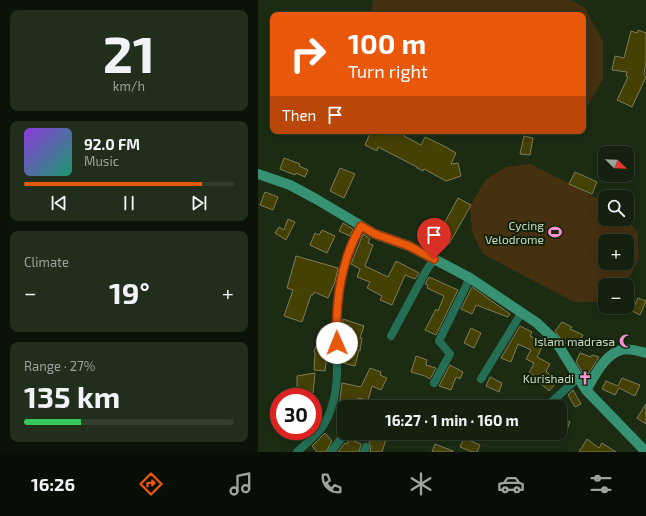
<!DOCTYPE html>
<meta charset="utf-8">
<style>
body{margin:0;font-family:"Exo 2",sans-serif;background:#212e1c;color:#f1f3f6;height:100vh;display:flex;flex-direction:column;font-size:15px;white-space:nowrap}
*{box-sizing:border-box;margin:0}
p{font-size:13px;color:#9da39e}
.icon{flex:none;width:22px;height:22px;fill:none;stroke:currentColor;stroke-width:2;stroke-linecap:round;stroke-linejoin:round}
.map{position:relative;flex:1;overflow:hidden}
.sheet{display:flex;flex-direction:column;gap:10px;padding:10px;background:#0b1208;width:258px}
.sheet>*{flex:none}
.guide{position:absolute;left:12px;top:12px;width:316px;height:122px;border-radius:8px;box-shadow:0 2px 10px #0003,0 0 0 1px #333e2e;background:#ea580c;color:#fff;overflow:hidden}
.needle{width:26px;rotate:113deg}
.buttons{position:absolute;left:340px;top:146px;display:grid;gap:8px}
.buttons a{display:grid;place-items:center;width:36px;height:36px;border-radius:8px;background:#14210e;box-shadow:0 2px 10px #0003,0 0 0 1px #333e2e;font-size:20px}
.speed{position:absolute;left:12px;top:388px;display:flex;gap:8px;font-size:20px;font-weight:700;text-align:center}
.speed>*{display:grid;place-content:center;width:52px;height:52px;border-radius:50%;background:#14210e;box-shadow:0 2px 10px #0003,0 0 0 1px #333e2e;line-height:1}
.speed .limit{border:6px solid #d22;background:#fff;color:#111}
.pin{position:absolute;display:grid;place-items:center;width:34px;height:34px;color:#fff;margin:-41px -17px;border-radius:50% 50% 50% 0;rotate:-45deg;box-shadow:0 0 4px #0007}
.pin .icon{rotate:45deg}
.me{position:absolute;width:44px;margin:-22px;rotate:359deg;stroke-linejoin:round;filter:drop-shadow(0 0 3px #0008)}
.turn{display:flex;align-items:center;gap:14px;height:84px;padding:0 12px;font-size:18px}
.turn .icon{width:52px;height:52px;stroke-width:2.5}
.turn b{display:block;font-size:28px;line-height:34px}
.then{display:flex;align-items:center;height:38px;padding:0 12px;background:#0003;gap:8px;font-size:15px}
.big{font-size:30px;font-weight:700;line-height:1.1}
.sheet .card{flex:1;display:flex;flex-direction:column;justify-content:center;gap:6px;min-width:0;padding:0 14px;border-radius:8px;background:#212e1c}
.sheet .dial{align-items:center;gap:0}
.dial b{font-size:52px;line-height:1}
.song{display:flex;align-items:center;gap:12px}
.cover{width:48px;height:48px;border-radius:6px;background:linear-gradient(135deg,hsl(270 70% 55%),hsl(160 70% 35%))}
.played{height:4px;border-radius:2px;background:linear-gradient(90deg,#ea580c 85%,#333e2e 85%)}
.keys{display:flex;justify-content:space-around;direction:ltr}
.heat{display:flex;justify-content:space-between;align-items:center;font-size:22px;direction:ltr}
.charge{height:6px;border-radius:3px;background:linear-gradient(90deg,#34c759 27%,#333e2e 0)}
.trip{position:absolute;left:79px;top:400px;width:230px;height:40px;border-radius:8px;background:#14210e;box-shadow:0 2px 10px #0003,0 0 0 1px #333e2e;font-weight:700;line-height:40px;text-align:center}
.tab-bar{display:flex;height:64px;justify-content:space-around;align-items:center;background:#080d06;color:#9da39e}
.tab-bar .icon{width:28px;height:28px}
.tab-bar .on{color:#ea580c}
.tab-bar b{font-size:18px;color:#f1f3f6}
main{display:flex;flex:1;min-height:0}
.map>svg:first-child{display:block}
.green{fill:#453010;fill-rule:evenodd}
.building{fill:#454004;stroke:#7f7c5a}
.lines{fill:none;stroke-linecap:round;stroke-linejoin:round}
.street{stroke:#256e56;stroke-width:8}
.secondary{stroke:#369273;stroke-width:10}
.route-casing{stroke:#983908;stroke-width:10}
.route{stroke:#ea580c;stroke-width:7}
.labels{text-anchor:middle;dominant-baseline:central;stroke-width:4;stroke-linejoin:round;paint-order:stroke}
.poi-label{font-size:12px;fill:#cdd9c8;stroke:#122209;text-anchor:end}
</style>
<main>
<section class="sheet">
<div class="card dial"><b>21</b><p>km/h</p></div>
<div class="card">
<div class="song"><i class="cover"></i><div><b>92.0 FM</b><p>Music</p></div></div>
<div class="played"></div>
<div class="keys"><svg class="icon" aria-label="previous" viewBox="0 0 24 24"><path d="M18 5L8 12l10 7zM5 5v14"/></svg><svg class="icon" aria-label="pause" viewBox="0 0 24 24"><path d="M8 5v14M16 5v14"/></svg><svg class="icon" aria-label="next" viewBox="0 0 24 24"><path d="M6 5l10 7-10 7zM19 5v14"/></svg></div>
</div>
<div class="card"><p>Climate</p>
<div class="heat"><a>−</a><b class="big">19°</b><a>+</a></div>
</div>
<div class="card"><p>Range · 27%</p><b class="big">135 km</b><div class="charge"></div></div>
</section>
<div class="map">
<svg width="388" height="452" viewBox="0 0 388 452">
<rect width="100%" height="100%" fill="#1b2c13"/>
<!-- green -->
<path class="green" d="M115 0H313L327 8 345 41V79L325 114V15H113Z
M273 164 347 202V219H369V218L380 233 381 259 367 285H347V300L343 302H316L225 254 214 232 212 206 228 179 248 167ZM347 241H369V263H347Z"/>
<!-- building -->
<path class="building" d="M380 30 388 33V61L386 75 388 77 374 107 359 100 370 77 368 76 369 72 354 70 357 56 366 58 373 31 379 33Z
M113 131H148L146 136 163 145 167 137 186 146 198 153 193 164 200 163 203 176 188 181 166 169 165 171 159 168V167L120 147 119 151 107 145Z
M266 136 275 138 272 155 262 154Z
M26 158 42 164 41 166 50 170 47 177 38 173 37 175 22 169Z
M82 168 97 174 86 198 72 191Z
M317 172 339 182 334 194 311 184Z
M7 192 20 197 15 210 2 205Z
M200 198 213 205 191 244 179 237Z
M30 219 37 222 28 240 17 233 21 227 26 230Z
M85 223 95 229 92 236 81 231Z
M64 230 77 236 69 253 52 245 57 233 61 235Z
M105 234 112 239 110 243 115 245 107 266 130 277 138 261 161 273 157 279 147 275 134 305 122 300 124 296 109 288 112 282 99 277 102 269 93 264Z
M38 256 80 268 77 282 70 298 56 292 55 295H53L44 322 26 316 35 290 29 288Z
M171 277 200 290 178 335 167 330 178 309 180 311 186 296 169 288 170 285 167 284Z
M214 287 252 314 250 317 218 305 214 314 203 309Z
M380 298 388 301 382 315 374 311Z
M85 319 106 326 102 338H104L102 351 101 350 97 366 85 363 88 331 84 330Z
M304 322 314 327 312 329 325 335 319 348 306 343 297 331Z
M262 326 274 332 272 336 286 343 279 357 292 364 288 371 299 382 291 391 282 383 284 380 271 373 276 363 268 359 273 350 260 344 253 362 243 358Z
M213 328 223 333 216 348 206 343Z
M58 346 71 349 69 356 67 371 56 370 57 353 56 352Z
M322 353 333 357 334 355 341 357 330 374 324 372 318 362Z
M158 356 169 360 168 365 178 368 172 379 167 376 153 372Z
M192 365 205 372 202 379 198 377 193 390 181 386Z
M112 368 123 372 122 375 129 378 123 390 114 386 110 400 100 398V407H82V399L84 383 103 387Z
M57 373 55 393 39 392V376Z
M232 377 244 383 241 392 228 386Z
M364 378 382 385 377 396 361 388 357 395 344 389 348 381 360 386Z
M315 390 323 404 317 407 310 395Z
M388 404V424L379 418Z
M304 418 312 422 308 432 302 429V422Z
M67 433 74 441 68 452H59L54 446Z
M115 433H130L124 452H112L113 447 111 443Z
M206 438 222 445 219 452H214L202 447Z
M91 439 103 444 101 452H80L87 443 89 444Z
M329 439 341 448 344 443 358 452H321Z
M177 444 195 451V452H174Z"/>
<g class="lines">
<!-- street -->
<path class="street" d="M133 336 168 271 176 259
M223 379 264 312
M176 383 192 354 181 341 212 278
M288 407 320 378
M39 452C47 444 58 436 65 426 87 391 76 349 79 310 81 280 88 252 103 226
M73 452 85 436
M106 452 108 447"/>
<!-- secondary -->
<path class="secondary" d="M0 174 32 185 58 199 117 234 151 246 176 259 212 278 279 323 297 340 328 390 388 452
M328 390C337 376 345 356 363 350 370 348 381 351 388 353"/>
</g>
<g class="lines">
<!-- route casing -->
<g class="route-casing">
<path id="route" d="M79 343C77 302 82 262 103 226L117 234 151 246 176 259"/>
</g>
<!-- route -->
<use href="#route" class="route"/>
</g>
<!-- icons -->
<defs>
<g id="stadium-bare" transform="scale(1.08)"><path d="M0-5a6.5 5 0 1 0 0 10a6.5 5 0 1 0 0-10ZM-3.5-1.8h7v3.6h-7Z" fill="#f491d3" stroke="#122209" stroke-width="2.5" paint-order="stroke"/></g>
<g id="mosque-bare" transform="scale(1.08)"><path d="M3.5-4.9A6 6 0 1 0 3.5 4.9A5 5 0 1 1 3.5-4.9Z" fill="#f491d3" stroke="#122209" stroke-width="2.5" paint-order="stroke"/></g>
<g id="church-bare" transform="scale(1.08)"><path d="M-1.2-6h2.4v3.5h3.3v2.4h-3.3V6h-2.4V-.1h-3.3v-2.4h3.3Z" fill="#f491d3" stroke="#122209" stroke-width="2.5" paint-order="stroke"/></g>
</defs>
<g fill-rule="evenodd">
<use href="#stadium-bare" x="297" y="232"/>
<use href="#mosque-bare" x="368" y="341"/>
<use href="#church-bare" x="327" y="378"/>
</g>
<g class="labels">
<!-- poi labels -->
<g class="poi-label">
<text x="286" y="225">Cycing<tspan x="286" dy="14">Velodrome</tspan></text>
<text x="357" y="341">Islam madrasa</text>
<text x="316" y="378">Kurishadi</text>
</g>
</g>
</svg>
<div class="buttons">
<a><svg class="needle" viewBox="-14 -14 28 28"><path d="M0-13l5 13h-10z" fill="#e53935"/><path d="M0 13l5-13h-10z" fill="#9da39e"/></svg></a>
<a><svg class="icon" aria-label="search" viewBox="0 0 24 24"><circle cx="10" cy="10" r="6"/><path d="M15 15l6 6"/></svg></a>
<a>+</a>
<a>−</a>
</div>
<div class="speed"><div class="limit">30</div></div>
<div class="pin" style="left:176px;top:259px;background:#d93025"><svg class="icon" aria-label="arrive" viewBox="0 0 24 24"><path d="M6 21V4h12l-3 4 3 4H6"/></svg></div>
<svg class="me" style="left:79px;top:343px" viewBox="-20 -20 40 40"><circle r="19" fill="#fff"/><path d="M0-13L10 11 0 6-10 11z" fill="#ea580c"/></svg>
<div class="trip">16:27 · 1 min · 160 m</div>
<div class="guide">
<div class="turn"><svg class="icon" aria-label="right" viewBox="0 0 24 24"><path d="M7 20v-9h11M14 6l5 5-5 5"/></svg><div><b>100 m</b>Turn right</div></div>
<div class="then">Then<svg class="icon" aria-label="arrive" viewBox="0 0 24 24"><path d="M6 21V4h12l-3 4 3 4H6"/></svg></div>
</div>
</div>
</main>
<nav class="tab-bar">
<b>16:26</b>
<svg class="icon on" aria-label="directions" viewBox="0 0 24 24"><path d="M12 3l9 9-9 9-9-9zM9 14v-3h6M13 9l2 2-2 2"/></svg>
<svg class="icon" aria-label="music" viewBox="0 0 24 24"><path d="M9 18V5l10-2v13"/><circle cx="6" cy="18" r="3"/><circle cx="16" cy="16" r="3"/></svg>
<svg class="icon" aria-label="phone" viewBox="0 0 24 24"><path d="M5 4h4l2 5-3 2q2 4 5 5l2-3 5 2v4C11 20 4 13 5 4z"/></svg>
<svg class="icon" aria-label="climate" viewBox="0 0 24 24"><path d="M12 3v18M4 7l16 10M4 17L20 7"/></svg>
<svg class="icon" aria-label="car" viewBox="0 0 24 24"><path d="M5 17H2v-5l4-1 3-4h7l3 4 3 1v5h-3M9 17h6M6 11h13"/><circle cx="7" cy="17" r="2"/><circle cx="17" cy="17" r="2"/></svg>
<svg class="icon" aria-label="filters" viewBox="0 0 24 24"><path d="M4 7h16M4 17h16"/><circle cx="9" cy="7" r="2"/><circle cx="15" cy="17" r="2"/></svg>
</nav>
